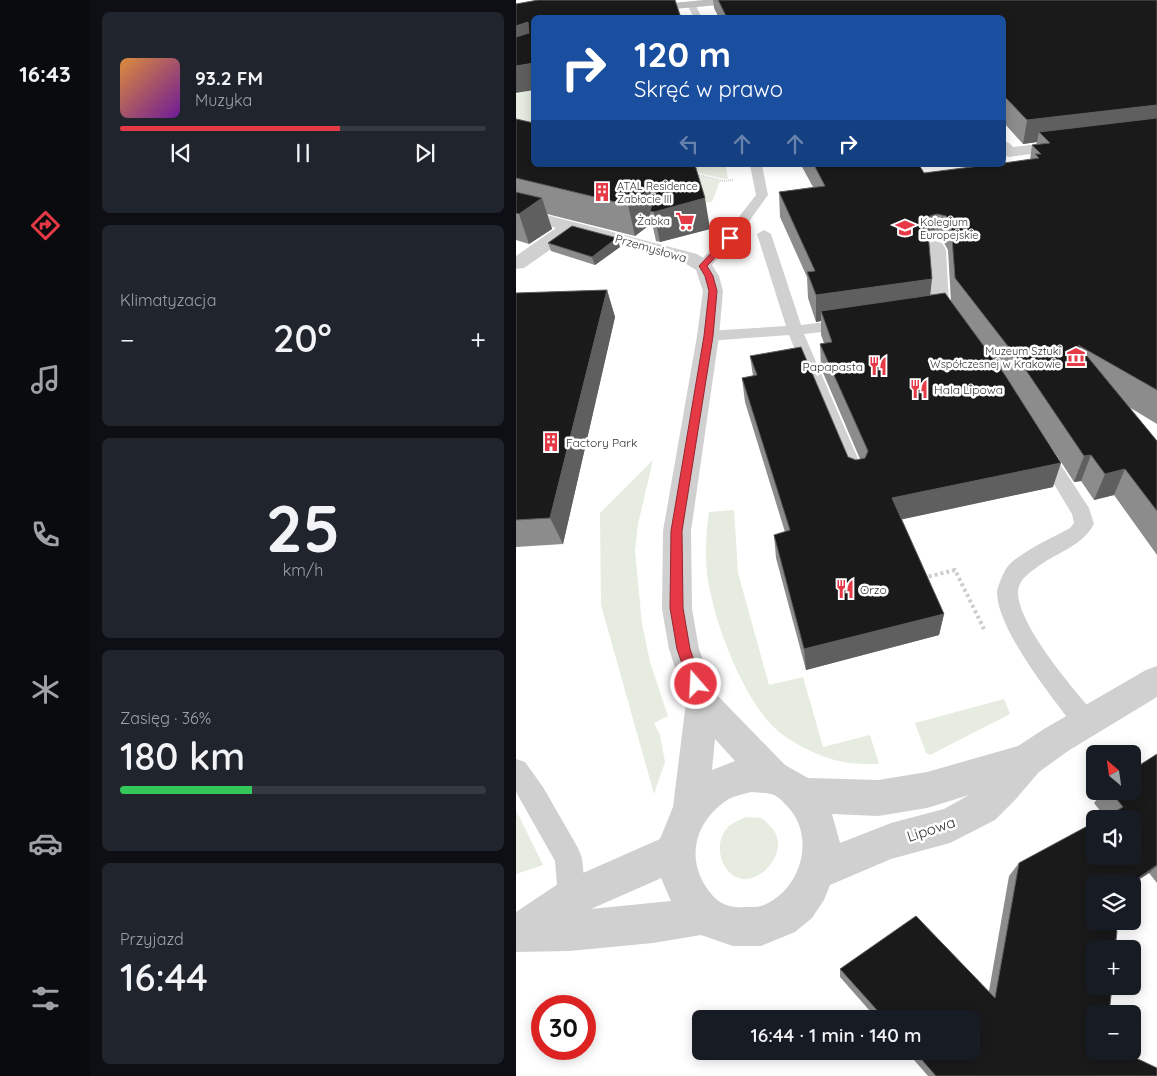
<!DOCTYPE html>
<html lang="pl">
<meta charset="utf-8">
<style>
body{margin:0;font-family:Quicksand,sans-serif;background:#20242c;color:#f1f3f6;height:100vh;display:flex;flex-direction:column;font-size:19px;white-space:nowrap}
*{box-sizing:border-box;margin:0}
p{font-size:16px;color:#9ea1a6}
.icon{flex:none;width:28px;height:28px;fill:none;stroke:currentColor;stroke-width:2;stroke-linecap:round;stroke-linejoin:round}
.map{position:relative;flex:1;overflow:hidden}
.side{display:flex;flex-direction:column;gap:12px;padding:12px;background:#0d0f14;width:426px}
.side>*{flex:none}
.top-card{position:absolute;left:15px;top:15px;width:475px;height:152px;border-radius:8px;box-shadow:0 2px 12px #0003;background:#1a4fa0;color:#fff;overflow:hidden}
.needle{width:32px;rotate:331deg}
.fabs{position:absolute;left:570px;top:745px;display:grid;gap:10px}
.fabs a{display:grid;place-items:center;width:55px;height:55px;border-radius:8px;background:#171b24;box-shadow:0 2px 12px #0003;font-size:25px}
.speed{position:absolute;left:15px;top:995px;display:flex;gap:10px;font-size:25px;font-weight:700;text-align:center}
.speed>*{display:grid;place-content:center;width:65px;height:65px;border-radius:50%;background:#171b24;box-shadow:0 2px 12px #0003;line-height:1}
.speed .limit{border:8px solid #d22;background:#fff;color:#111}
.pin{position:absolute;display:grid;place-items:center;width:42px;height:42px;color:#fff;margin:-21px;border-radius:10px;box-shadow:0 2px 8px #0006}
.me{position:absolute;width:55px;margin:-28px;rotate:341deg;stroke-linejoin:round;filter:drop-shadow(0 0 4px #0008)}
.turn{display:flex;align-items:center;gap:18px;height:105px;padding:0 20px;font-size:22px}
.turn .icon{width:65px;height:65px;stroke-width:2.5}
.turn b{display:block;font-size:35px;line-height:42px}
.lanes{display:flex;align-items:center;height:48px;padding:0 20px;background:#0003;justify-content:center;gap:25px;direction:ltr}
.lanes .off{opacity:.35}
.big{font-size:38px;font-weight:600;line-height:1.1}
.side .tile{flex:1;display:flex;flex-direction:column;justify-content:center;gap:8px;min-width:0;padding:0 18px;border-radius:8px;background:#20242c}
.side .dial{align-items:center;gap:0}
.dial b{font-size:65px;line-height:1}
.song{display:flex;align-items:center;gap:15px}
.cover{width:60px;height:60px;border-radius:8px;background:linear-gradient(135deg,hsl(30 70% 55%),hsl(280 70% 35%))}
.played{height:5px;border-radius:2px;background:linear-gradient(90deg,#e63946 60%,#363941 60%)}
.keys{display:flex;justify-content:space-around;direction:ltr}
.heat{display:flex;justify-content:space-between;align-items:center;font-size:28px;direction:ltr}
.charge{height:8px;border-radius:4px;background:linear-gradient(90deg,#34c759 36%,#363941 0)}
.trip{position:absolute;left:176px;top:1010px;width:288px;height:50px;border-radius:8px;background:#171b24;box-shadow:0 2px 12px #0003;font-weight:600;line-height:50px;text-align:center}
main{display:flex;flex:1;min-height:0}
.tabs{display:flex;flex-direction:column;width:90px;justify-content:space-around;align-items:center;background:#090b0e;color:#9ea1a6}
.tabs .icon{width:35px;height:35px}
.tabs .current{color:#e63946}
.tabs b{font-size:22px;color:#f1f3f6}
.map>svg:first-child{display:block}
.green{fill:#e6ecdf}
.lines{fill:none;stroke-linecap:round;stroke-linejoin:round}
.path-far1{stroke:#cdcdcd;stroke-width:2;stroke-dasharray:1 1;stroke-linecap:butt}
.path{stroke:#cdcdcd;stroke-width:4;stroke-dasharray:3 3;stroke-linecap:butt}
.lane{fill:#d0d0d0;fill-rule:evenodd}
.street{fill:#d0d0d0;fill-rule:evenodd}
.secondary{fill:#bdbdbd;fill-rule:evenodd}
.wall{fill:#8c8c8c;fill-rule:evenodd}
.shaded-wall{fill:#5f5f5f}
.building{fill:#1a1a1a;stroke:#5f5f5f}
.route{fill:#e63946;stroke:#96252e}
.labels{text-anchor:middle;dominant-baseline:central;stroke-width:5;stroke-linejoin:round;paint-order:stroke}
.far-poi-label{font-size:11px;fill:#333;stroke:#fff;text-anchor:start}
.street-label{font-size:12px;fill:#333;stroke:#fff}
.poi-label{font-size:12px;fill:#333;stroke:#fff;text-anchor:start}
.near-street-label{font-size:15px;fill:#333;stroke:#fff}
</style>
<main>
<nav class="tabs">
<b>16:43</b>
<svg class="icon current" aria-label="directions" viewBox="0 0 24 24"><path d="M12 3l9 9-9 9-9-9zM9 14v-3h6M13 9l2 2-2 2"/></svg>
<svg class="icon" aria-label="music" viewBox="0 0 24 24"><path d="M9 18V5l10-2v13"/><circle cx="6" cy="18" r="3"/><circle cx="16" cy="16" r="3"/></svg>
<svg class="icon" aria-label="phone" viewBox="0 0 24 24"><path d="M5 4h4l2 5-3 2q2 4 5 5l2-3 5 2v4C11 20 4 13 5 4z"/></svg>
<svg class="icon" aria-label="climate" viewBox="0 0 24 24"><path d="M12 3v18M4 7l16 10M4 17L20 7"/></svg>
<svg class="icon" aria-label="car" viewBox="0 0 24 24"><path d="M5 17H2v-5l4-1 3-4h7l3 4 3 1v5h-3M9 17h6M6 11h13"/><circle cx="7" cy="17" r="2"/><circle cx="17" cy="17" r="2"/></svg>
<svg class="icon" aria-label="filters" viewBox="0 0 24 24"><path d="M4 7h16M4 17h16"/><circle cx="9" cy="7" r="2"/><circle cx="15" cy="17" r="2"/></svg>
</nav>
<section class="side">
<div class="tile">
<div class="song"><i class="cover"></i><div><b>93.2 FM</b><p>Muzyka</p></div></div>
<div class="played"></div>
<div class="keys"><svg class="icon" aria-label="previous" viewBox="0 0 24 24"><path d="M18 5L8 12l10 7zM5 5v14"/></svg><svg class="icon" aria-label="pause" viewBox="0 0 24 24"><path d="M8 5v14M16 5v14"/></svg><svg class="icon" aria-label="next" viewBox="0 0 24 24"><path d="M6 5l10 7-10 7zM19 5v14"/></svg></div>
</div>
<div class="tile"><p>Klimatyzacja</p>
<div class="heat"><a>−</a><b class="big">20°</b><a>+</a></div>
</div>
<div class="tile dial"><b>25</b><p>km/h</p></div>
<div class="tile"><p>Zasięg · 36%</p><b class="big">180 km</b><div class="charge"></div></div>
<div class="tile"><p>Przyjazd</p><b class="big">16:44</b></div>
</section>
<div class="map">
<svg width="641" height="1076" viewBox="0 0 641 1076">
<rect width="100%" height="100%" fill="#fff"/>
<!-- green -->
<path class="green" d="M17 90V129L0 125V94Z
M149 165H218V166L210 167 212 179H208Z
M140 166 204 181 196 202 187 203Z
M137 460 122 524 119 551 126 624 134 662 152 716 138 723 144 735 149 762 138 794 85 605 84 513Z
M218 510 222 573 253 685 287 677 307 747 354 735 363 764C353 764 343 764 333 763 311 760 285 748 267 735 229 708 196 618 191 573 189 553 190 532 193 512Z
M488 699 494 714 414 755 410 753 399 723Z
M0 810 27 865 0 874Z
M229 817C234 818 239 817 244 818 248 819 250 822 253 825 281 849 237 897 213 872 202 860 200 840 212 827 216 823 224 820 229 817Z"/>
<g class="lines">
<!-- path-far1 -->
<path class="path-far1" d="M179 174 207 181 217 180"/>
<!-- path -->
<path class="path" d="M407 578 439 570 468 629"/>
<!-- lane -->
<path class="lane" d="M172 2H178L186 18H178L171 4Z
M234 165H246L252 195 219 241 192 269H182L180 266 182 263 209 235 240 195Z
M248 230 255 234 285 325 332 319 337 321 340 324 337 327 332 329 288 334 349 475 347 480 340 482 333 480 331 475 273 335 192 341 187 339 184 336 187 333 192 331 270 326 241 234Z
M527 445 533 447 573 508 578 524C567 545 543 552 524 565 515 572 502 579 502 593 503 626 557 689 579 714L582 722 579 730 570 733 561 730C538 700 482 631 481 593 481 587 488 571 492 566 506 551 536 538 554 528L558 523 556 514 518 451 521 447Z
M0 759 9 762 27 787 62 848 66 858 70 898 66 908 56 912 46 908 42 898 39 861 0 792Z"/>
<!-- street -->
<path class="street" d="M553 140 558 142 561 145 558 148 493 157 488 155V141L493 143 497 147Z
M0 207 181 254 194 262 203 276 207 291 203 336 175 531 176 609 183 649 199 693 269 765 292 778 362 780 411 772 502 746 528 729 630 670 641 666V697L552 751 523 772 499 800 479 820 434 843 375 859 314 885 308 900 296 918 279 932 245 946H217L185 935 137 943 53 951 0 952V912L42 884 144 839 157 807 170 702 153 649 146 609 147 531 181 336 187 291 180 270 167 262 58 233 8 268 0 269V256L40 228 0 217ZM199 739 219 761 196 770ZM235 792C242 793 251 792 258 795 263 797 268 803 272 807 300 837 285 888 250 904 243 908 235 907 228 907 216 908 205 905 197 896 170 866 175 827 207 803 215 796 225 795 235 792ZM453 795 428 809 375 823 324 843 316 814 362 816 411 808ZM145 878 155 901 75 909 141 880Z
M419 241 426 243 430 250 433 302 435 309 432 313 425 315 418 313 413 302 412 250 410 247 412 243Z"/>
<!-- secondary -->
<path class="secondary" d="M188 0H231L225 3 124 12 118 9 124 6Z"/>
</g>
<!-- wall -->
<path class="wall" d="M197 0H641V424L613 407 641 441V555L598 495 578 500 565 481 558 482 497 388 537 487 385 519 428 614 423 635 290 670 260 558 258 535 269 532 229 402 226 378 237 376 234 356 332 457 340 460 344 459 305 368 304 344 308 343 305 335V321L300 322 292 298 291 277 264 217 263 192 297 187 285 165H403L408 173 514 160 516 145 520 144 521 142 507 144 488 123V18H203L198 8ZM418 239 427 241 432 250 435 302 414 295 413 241Z
M0 119 194 229 144 242 140 241 136 223 119 236 31 214 36 229 13 244 0 240Z
M32 243 104 247 79 265 35 251Z
M91 290 99 317 47 544 0 547V293Z
M641 754V883L633 873 616 884H579V1051L641 1076H412L390 1051H455V1019H361L324 977V969L473 991 493 876 503 863 589 817 578 803 587 791H616Z"/>
<!-- shaded-wall -->
<path class="shaded-wall" d="M12 22 18 40 0 52V26Z
M18 63V90L0 93V66Z
M641 105V127L523 132 521 142 507 144 511 120Z
M142 184 189 198 194 229 144 242 138 212 134 211 136 223 119 236 112 205Z
M26 198 36 229 13 244 3 214Z
M421 214 418 239 411 241V221L414 216Z
M101 238 104 247 79 265 76 257Z
M416 279 413 306 305 311V321L300 322V295Z
M91 290 99 317 47 544 34 518Z
M575 455 565 481 558 482 568 456Z
M545 463 537 487 374 522 376 498Z
M609 469 598 495 578 500 589 474Z
M428 614 423 635 290 670 288 649Z
M641 865V866L633 873 616 884H614Z"/>
<!-- building -->
<path class="building" d="M22 0H159L165 18H18V63L0 66V37L13 33 12 22 0 26V4Z
M202 0H641V105L511 120 488 96V18H211Z
M641 118V390L562 345 641 441V511L609 469 589 474 575 455 568 456 505 363 439 278 435 224 430 216 421 214 414 216 411 221 416 279 300 295 291 272 299 271 263 192 309 186 298 165H403L408 173 471 165H488V163L523 158 519 154H525L516 145 534 143 523 132Z
M0 119 18 123V165H179L189 198 138 212 134 211 142 184 112 205 0 178Z
M0 192 26 198 3 214 0 213Z
M56 226 101 238 76 257 32 243Z
M91 290 34 518 0 520V293Z
M429 293 489 375 545 463 376 498 428 614 288 649 258 535 274 530 226 378 241 375 234 356 285 347 332 457 340 460 349 458 352 451 304 344 316 342 305 311Z
M641 754V865L614 884H579V921H593L601 931 599 949H579V986H596L593 1014H579V1051H605L641 1068V1076H420L398 1051H455V1019H369L324 969 400 916 479 998 503 863 579 822V856H616V819H585L607 807 594 791H616V770Z"/>
<!-- route -->
<path class="route" d="M211 236 218 238 191 266 197 276 201 291 197 336 166 531 167 608 174 649 186 684 184 688 180 690 175 688 173 684 161 649 154 608 155 531 188 336 193 291 189 276 183 266Z"/>
<!-- icons -->
<defs>
<g id="building-bare" transform="scale(1.5)"><path d="M-4-6H4V6H1V3H-1V6H-4ZM-2.5-4.3h1.7v1.8h-1.7ZM.8-4.3h1.7v1.8H.8ZM-2.5-1h1.7V.8h-1.7ZM.8-1h1.7V.8H.8Z" fill="#e63946" stroke="#fff" stroke-width="2.5" paint-order="stroke"/></g>
<g id="supermarket-bare" transform="scale(1.5)"><path d="M-6-5.5h2.5l.6 2H6L4.5 2H-2.5L-4.4-4H-6ZM-1.5 3.2a1.3 1.3 0 1 0 .1 0ZM3 3.2a1.3 1.3 0 1 0 .1 0Z" fill="#e63946" stroke="#fff" stroke-width="2.5" paint-order="stroke"/></g>
<g id="school-bare" transform="scale(1.5)"><path d="M0-5L7-2L0 1L-7-2ZM-4 1L0 2.5L4 1V4Q0 6-4 4Z" fill="#e63946" stroke="#fff" stroke-width="2.5" paint-order="stroke"/></g>
<g id="museum-bare" transform="scale(1.5)"><path d="M0-6L6-3V-2H-6V-3ZM-5-1h2V3h-2ZM-1-1h2V3h-2ZM3-1h2V3H3ZM-6 4H6V6H-6Z" fill="#e63946" stroke="#fff" stroke-width="2.5" paint-order="stroke"/></g>
<g id="restaurant-bare" transform="scale(1.5)"><path d="M-5-6h1v4h1v-4h1v4h1v-4h1v5L-1.5 .5V6h-2V.5L-5-1ZM5-6V6H3V1.5H1.5Q1.5-4 5-6Z" fill="#e63946" stroke="#fff" stroke-width="2.5" paint-order="stroke"/></g>
</defs>
<g fill-rule="evenodd">
<use href="#building-bare" x="86" y="192"/>
<use href="#supermarket-bare" x="169" y="221"/>
<use href="#school-bare" x="389" y="228"/>
<use href="#museum-bare" x="560" y="357"/>
<use href="#restaurant-bare" x="362" y="366"/>
<use href="#restaurant-bare" x="403" y="389"/>
<use href="#building-bare" x="35" y="442"/>
<use href="#restaurant-bare" x="329" y="589"/>
</g>
<g class="labels">
<!-- far-poi labels -->
<g class="far-poi-label">
<text x="101" y="186">ATAL Residence<tspan x="101" dy="13">Zabłocie III</tspan></text>
<text x="154" y="221" text-anchor="end">Żabka</text>
<text x="404" y="222">Kolegium<tspan x="404" dy="13">Europejskie</tspan></text>
<text x="545" y="351" text-anchor="end">Muzeum Sztuki<tspan x="545" dy="13">Współczesnej w Krakowie</tspan></text>
</g>
<!-- street labels -->
<g class="street-label">
<text transform="translate(135 248) rotate(16)">Przemysłowa</text>
</g>
<!-- poi labels -->
<g class="poi-label">
<text x="347" y="366" text-anchor="end">Papapasta</text>
<text x="418" y="389">Hala Lipowa</text>
<text x="50" y="442">Factory Park</text>
<text x="344" y="589">Orzo</text>
</g>
<!-- near-street labels -->
<g class="near-street-label">
<text transform="translate(415 829) rotate(-18)">Lipowa</text>
</g>
</g>
</svg>
<div class="fabs">
<a><svg class="needle" viewBox="-14 -14 28 28"><path d="M0-13l5 13h-10z" fill="#e53935"/><path d="M0 13l5-13h-10z" fill="#9ea1a6"/></svg></a>
<a><svg class="icon" aria-label="sound" viewBox="0 0 24 24"><path d="M4 9h4l5-4v14l-5-4H4zM17 9q2 3 0 6"/></svg></a>
<a><svg class="icon" aria-label="layers" viewBox="0 0 24 24"><path d="M12 4l9 5-9 5-9-5zM3 14l9 5 9-5"/></svg></a>
<a>+</a>
<a>−</a>
</div>
<div class="speed"><div class="limit">30</div></div>
<div class="pin" style="left:214px;top:238px;background:#d93025"><svg class="icon" aria-label="arrive" viewBox="0 0 24 24"><path d="M6 21V4h12l-3 4 3 4H6"/></svg></div>
<svg class="me" style="left:180px;top:684px" viewBox="-20 -20 40 40"><circle r="17" fill="#e63946" stroke="#fff" stroke-width="3"/><path d="M0-11L8 9 0 5-8 9z" fill="#fff"/></svg>
<div class="trip">16:44 · 1 min · 140 m</div>
<div class="top-card">
<div class="turn"><svg class="icon" aria-label="right" viewBox="0 0 24 24"><path d="M7 20v-9h11M14 6l5 5-5 5"/></svg><div><b>120 m</b>Skręć w prawo</div></div>
<div class="lanes"><svg class="icon off" aria-label="left" viewBox="0 0 24 24"><path d="M17 20v-9H6M10 6l-5 5 5 5"/></svg><svg class="icon off" aria-label="ahead" viewBox="0 0 24 24"><path d="M12 20V5M6 11l6-6 6 6"/></svg><svg class="icon off" aria-label="ahead" viewBox="0 0 24 24"><path d="M12 20V5M6 11l6-6 6 6"/></svg><svg class="icon" aria-label="right" viewBox="0 0 24 24"><path d="M7 20v-9h11M14 6l5 5-5 5"/></svg></div>
</div>
</div>
</main>
